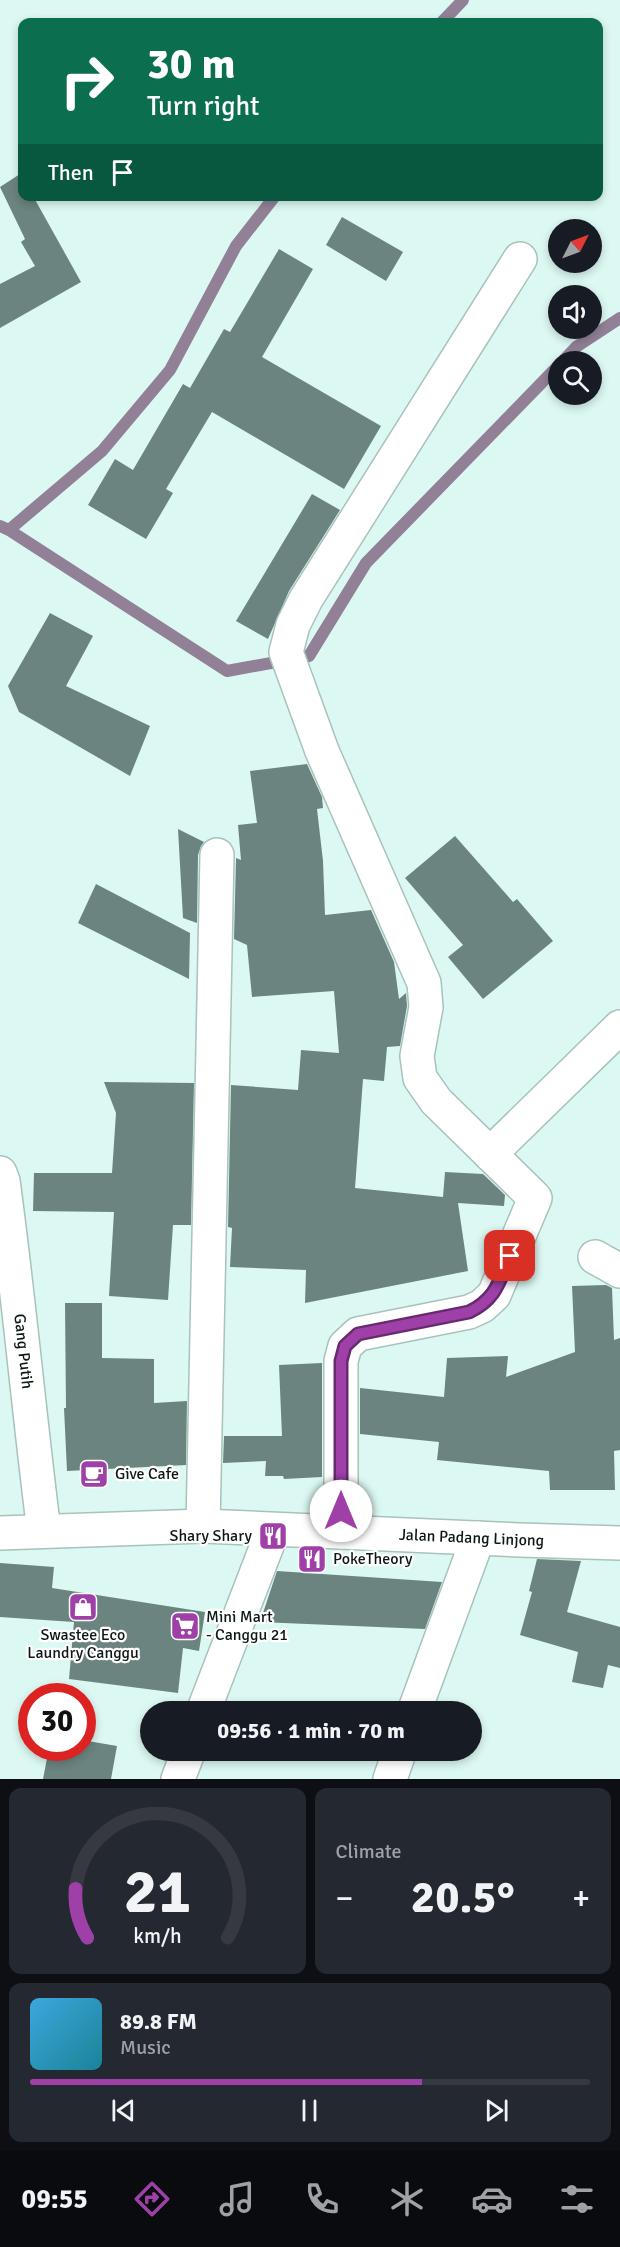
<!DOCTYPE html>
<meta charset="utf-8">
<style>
body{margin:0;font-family:Signika,sans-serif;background:#242831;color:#f1f3f6;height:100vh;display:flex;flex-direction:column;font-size:22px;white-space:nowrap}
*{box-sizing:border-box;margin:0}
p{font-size:20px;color:#9ea1a6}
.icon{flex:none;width:33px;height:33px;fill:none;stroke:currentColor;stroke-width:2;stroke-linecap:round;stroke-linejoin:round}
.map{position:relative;height:1779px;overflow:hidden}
.drawer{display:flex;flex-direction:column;gap:9px;padding:9px;background:#0d0f14;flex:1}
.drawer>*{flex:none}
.guide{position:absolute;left:18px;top:18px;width:585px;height:183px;border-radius:12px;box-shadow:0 3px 9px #0003;background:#0b6e4f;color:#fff;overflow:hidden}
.needle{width:39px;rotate:48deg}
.buttons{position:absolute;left:548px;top:219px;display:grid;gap:12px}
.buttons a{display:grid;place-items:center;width:54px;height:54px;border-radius:50%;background:#171b24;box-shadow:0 3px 9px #0003;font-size:30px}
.speed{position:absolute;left:18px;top:1683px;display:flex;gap:12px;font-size:30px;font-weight:700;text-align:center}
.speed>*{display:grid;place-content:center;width:78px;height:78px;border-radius:50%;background:#171b24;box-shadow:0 3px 9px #0003;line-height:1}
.speed .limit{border:9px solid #d22;background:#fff;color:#111}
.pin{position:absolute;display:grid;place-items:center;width:51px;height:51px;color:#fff;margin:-26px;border-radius:12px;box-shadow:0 3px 9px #0006}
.me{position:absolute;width:66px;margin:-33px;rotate:0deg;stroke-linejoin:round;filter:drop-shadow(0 0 4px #0008)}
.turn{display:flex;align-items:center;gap:21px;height:126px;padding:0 30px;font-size:27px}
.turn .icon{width:78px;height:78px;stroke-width:2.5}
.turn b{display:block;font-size:42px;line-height:51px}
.then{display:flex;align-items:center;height:57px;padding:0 30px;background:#0003;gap:12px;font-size:22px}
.big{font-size:45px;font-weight:700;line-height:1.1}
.drawer .card{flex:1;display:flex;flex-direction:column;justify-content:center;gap:9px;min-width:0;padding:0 21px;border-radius:12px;background:#242831}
.drawer .dial{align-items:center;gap:0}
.dial svg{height:156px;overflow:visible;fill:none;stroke:#363941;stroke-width:7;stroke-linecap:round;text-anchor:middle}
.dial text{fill:#f1f3f6;stroke:none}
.song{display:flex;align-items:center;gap:18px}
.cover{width:72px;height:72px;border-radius:9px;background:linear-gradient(135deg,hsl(200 70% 55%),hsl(190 70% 35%))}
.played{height:6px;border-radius:3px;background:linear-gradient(90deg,#9f40a9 70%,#363941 70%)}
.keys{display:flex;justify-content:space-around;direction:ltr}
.heat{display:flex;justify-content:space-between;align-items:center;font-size:33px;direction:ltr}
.drawer .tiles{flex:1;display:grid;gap:9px;grid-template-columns:1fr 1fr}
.card:last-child{grid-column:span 2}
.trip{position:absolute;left:140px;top:1701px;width:342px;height:60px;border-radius:30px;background:#171b24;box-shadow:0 3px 9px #0003;font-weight:700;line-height:60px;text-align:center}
.tabs{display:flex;height:96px;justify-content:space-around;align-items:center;background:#090b0e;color:#9ea1a6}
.tabs .icon{width:42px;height:42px}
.tabs .selected{color:#9f40a9}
.tabs b{font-size:27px;color:#f1f3f6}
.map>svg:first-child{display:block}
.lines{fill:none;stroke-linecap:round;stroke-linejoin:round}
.stream{stroke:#928096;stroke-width:12}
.building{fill:#6b847f}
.street-casing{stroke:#a8c2bd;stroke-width:36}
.secondary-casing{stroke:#a8c2bd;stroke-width:36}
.street{stroke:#fff;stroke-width:33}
.secondary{stroke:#fff;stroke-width:33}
.route-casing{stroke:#672a6e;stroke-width:15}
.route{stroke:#9f40a9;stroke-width:10}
.labels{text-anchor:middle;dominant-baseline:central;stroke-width:4.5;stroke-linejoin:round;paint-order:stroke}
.street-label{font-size:16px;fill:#0d1715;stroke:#fefefe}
.poi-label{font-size:16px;fill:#0d1715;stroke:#fefefe;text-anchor:start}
</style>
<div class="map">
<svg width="620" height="1779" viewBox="0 0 620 1779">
<rect width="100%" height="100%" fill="#dcf8f2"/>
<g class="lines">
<!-- stream -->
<path class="stream" d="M442 22 463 0
M562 362 576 347 620 318
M0 526 9 530 227 671 309 656 366 563 558 366
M9 530 102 451 170 370 236 246 275 196"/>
</g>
<!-- building -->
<path class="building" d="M20 174 22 178V196H33L81 282 0 328V284L35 266 21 242 25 239 0 187Z
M342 217 403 252 386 281 326 245Z
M279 249 313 269 262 357 381 426 344 489 212 412 166 489 173 493 146 539 88 505 115 459 133 470 183 384 190 388 224 329 230 332Z
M312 494 340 510 289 591 268 639 236 621Z
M50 613 93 636 66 686 150 726 130 776 19 712 8 686Z
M307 764 322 797 323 808 317 809 323 861 325 915 371 910 394 962 399 999 406 993 407 1006 400 1046 387 1047 384 1081 363 1079 355 1188 443 1197 445 1172 483 1174 505 1195 504 1206 458 1203 468 1271 305 1303 306 1270 230 1267 232 1228 228 1227 231 1085 298 1090 301 1050 339 1053 334 991 252 997 247 945 234 939 236 858 241 860 238 825 257 823 250 771Z
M178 829 204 842 201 846 198 855 197 923 183 918Z
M455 836 513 902 517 899 553 941 483 999 448 957 463 945 405 878Z
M96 884 190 933 189 979 78 923Z
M104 1082 194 1083 191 1225H173L168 1300 109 1296 114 1212 33 1211 34 1173H112L116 1113Z
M606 1285 612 1288 614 1340 620 1338V1450L614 1451 615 1490H550L549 1471 437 1460 439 1442 360 1434V1388L444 1397 447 1358 508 1356 506 1377 575 1352 572 1286Z
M65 1303H102V1358L154 1359V1403L187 1401 186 1465 67 1471 64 1408H66Z
M322 1363V1477L284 1479 283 1476H265L266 1461 223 1463 224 1436H282L279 1365Z
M537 1559 581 1561 567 1612 620 1627V1668L608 1665 603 1688 572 1682 578 1652 520 1635 532 1592 529 1591Z
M0 1563 54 1567 52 1588 205 1612 199 1651 183 1648 178 1693 69 1679 74 1622 0 1617Z
M277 1571 442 1582 425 1629 260 1622Z
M82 1740 117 1746 111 1779H43L49 1748H82Z"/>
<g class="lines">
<!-- street casing -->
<g class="street-casing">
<g id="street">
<path d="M490 1154 620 1027"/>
<path id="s1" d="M0 1173 3 1181C19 1298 29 1414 44 1531"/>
<path d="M595 1257 620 1271"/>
<path d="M203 1526 217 855"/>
<path d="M341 1532V1361L345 1346 358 1334 469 1312 482 1306 494 1295 535 1198 436 1101 420 1078 417 1056 426 1007 424 983 322 751 286 652 293 625 306 599 520 259"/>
<path d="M203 1712 273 1530"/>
<path d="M414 1712 478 1538"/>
<path d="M178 1779 189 1750"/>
<path d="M390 1779 400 1750"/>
</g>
</g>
<!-- secondary casing -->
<g class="secondary-casing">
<g id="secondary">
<path id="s2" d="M0 1533 203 1526 519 1540 620 1543"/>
</g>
</g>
<!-- street -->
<use href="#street" class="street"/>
<!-- secondary -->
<use href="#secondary" class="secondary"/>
</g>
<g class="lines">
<!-- route casing -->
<g class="route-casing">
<path id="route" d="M341 1511V1361L345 1346 358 1334 469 1312C496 1299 499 1282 510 1256"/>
</g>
<!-- route -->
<use href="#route" class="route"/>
</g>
<!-- icons -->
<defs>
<g id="cafe-square" transform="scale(1.5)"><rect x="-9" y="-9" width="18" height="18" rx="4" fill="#9f40a9" stroke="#fefefe"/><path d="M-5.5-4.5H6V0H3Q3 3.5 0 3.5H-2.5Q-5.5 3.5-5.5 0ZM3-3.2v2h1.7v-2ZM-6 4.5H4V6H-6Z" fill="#fff"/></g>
<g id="restaurant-square" transform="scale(1.5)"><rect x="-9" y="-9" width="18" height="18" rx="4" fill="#9f40a9" stroke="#fefefe"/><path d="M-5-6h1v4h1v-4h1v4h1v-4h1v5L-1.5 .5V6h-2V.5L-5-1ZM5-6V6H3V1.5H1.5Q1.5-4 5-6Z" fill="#fff"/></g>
<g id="shop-square" transform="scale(1.5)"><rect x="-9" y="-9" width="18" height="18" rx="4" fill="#9f40a9" stroke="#fefefe"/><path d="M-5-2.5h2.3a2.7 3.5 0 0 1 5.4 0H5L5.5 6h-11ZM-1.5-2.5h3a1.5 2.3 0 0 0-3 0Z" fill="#fff"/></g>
<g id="supermarket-square" transform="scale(1.5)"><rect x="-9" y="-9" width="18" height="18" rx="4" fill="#9f40a9" stroke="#fefefe"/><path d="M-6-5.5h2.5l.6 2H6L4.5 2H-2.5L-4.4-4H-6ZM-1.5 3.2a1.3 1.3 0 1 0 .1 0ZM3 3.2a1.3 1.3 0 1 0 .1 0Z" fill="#fff"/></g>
</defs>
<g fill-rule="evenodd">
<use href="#cafe-square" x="94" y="1474"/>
<use href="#restaurant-square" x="273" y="1536"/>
<use href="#restaurant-square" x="312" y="1559"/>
<use href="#shop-square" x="83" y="1607"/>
<use href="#supermarket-square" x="185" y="1626"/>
</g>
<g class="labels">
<!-- street labels -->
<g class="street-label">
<text stroke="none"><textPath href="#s1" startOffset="180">Gang Putih</textPath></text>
<text stroke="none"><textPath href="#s2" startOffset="472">Jalan Padang Linjong</textPath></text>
</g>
<!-- poi labels -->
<g class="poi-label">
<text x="115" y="1474">Give Cafe</text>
<text x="252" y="1536" text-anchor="end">Shary Shary</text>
<text x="333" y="1559">PokeTheory</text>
<text x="206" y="1617">Mini Mart<tspan x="206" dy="18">- Canggu 21</tspan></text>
<text x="83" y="1635" text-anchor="middle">Swastee Eco<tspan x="83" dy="18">Laundry Canggu</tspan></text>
</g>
</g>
</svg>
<div class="buttons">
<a><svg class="needle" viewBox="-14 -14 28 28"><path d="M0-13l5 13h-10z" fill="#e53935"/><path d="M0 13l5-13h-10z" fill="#9ea1a6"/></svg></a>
<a><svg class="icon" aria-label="sound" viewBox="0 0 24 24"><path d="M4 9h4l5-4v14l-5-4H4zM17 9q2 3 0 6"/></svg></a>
<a><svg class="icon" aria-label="search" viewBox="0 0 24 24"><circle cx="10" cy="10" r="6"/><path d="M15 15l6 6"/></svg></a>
</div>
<div class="speed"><div class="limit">30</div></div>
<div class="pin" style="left:510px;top:1256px;background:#d93025"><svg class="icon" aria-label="arrive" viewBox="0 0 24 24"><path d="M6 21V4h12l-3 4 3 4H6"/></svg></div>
<svg class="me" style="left:341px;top:1511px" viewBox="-20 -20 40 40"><circle r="19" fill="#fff"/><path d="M0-13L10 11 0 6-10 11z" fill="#9f40a9"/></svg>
<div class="trip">09:56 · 1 min · 70 m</div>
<div class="guide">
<div class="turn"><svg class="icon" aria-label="right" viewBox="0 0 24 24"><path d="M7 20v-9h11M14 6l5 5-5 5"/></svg><div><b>30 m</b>Turn right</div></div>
<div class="then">Then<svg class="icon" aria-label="arrive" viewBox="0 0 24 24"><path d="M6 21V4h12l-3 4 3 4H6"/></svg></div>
</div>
</div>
<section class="drawer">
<div class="tiles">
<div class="card dial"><svg viewBox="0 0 100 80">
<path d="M14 69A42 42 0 1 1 86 69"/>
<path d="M14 69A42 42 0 0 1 8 44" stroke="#9f40a9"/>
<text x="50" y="56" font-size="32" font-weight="700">21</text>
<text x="50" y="72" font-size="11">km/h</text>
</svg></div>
<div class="card"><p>Climate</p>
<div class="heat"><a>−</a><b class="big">20.5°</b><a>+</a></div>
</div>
<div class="card">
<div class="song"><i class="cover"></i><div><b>89.8 FM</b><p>Music</p></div></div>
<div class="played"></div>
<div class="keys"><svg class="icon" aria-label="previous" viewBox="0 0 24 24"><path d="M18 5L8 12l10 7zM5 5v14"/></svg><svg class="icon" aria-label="pause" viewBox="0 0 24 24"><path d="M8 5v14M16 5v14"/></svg><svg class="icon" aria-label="next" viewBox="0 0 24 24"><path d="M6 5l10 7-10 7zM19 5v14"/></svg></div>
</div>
</div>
</section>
<nav class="tabs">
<b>09:55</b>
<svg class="icon selected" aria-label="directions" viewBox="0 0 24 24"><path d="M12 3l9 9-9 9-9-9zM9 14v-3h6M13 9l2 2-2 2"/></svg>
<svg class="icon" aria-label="music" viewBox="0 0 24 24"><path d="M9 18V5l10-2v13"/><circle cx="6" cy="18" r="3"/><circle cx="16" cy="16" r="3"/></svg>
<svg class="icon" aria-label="phone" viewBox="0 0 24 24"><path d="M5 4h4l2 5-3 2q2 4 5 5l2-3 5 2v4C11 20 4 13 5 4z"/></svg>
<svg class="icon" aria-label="climate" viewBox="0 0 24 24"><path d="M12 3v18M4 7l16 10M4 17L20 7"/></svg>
<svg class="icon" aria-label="car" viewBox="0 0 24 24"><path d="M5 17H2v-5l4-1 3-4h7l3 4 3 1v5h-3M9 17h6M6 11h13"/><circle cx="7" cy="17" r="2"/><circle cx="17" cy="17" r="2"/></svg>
<svg class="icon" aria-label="filters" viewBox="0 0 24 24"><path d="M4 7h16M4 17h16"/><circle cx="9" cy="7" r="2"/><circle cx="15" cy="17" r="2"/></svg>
</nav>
